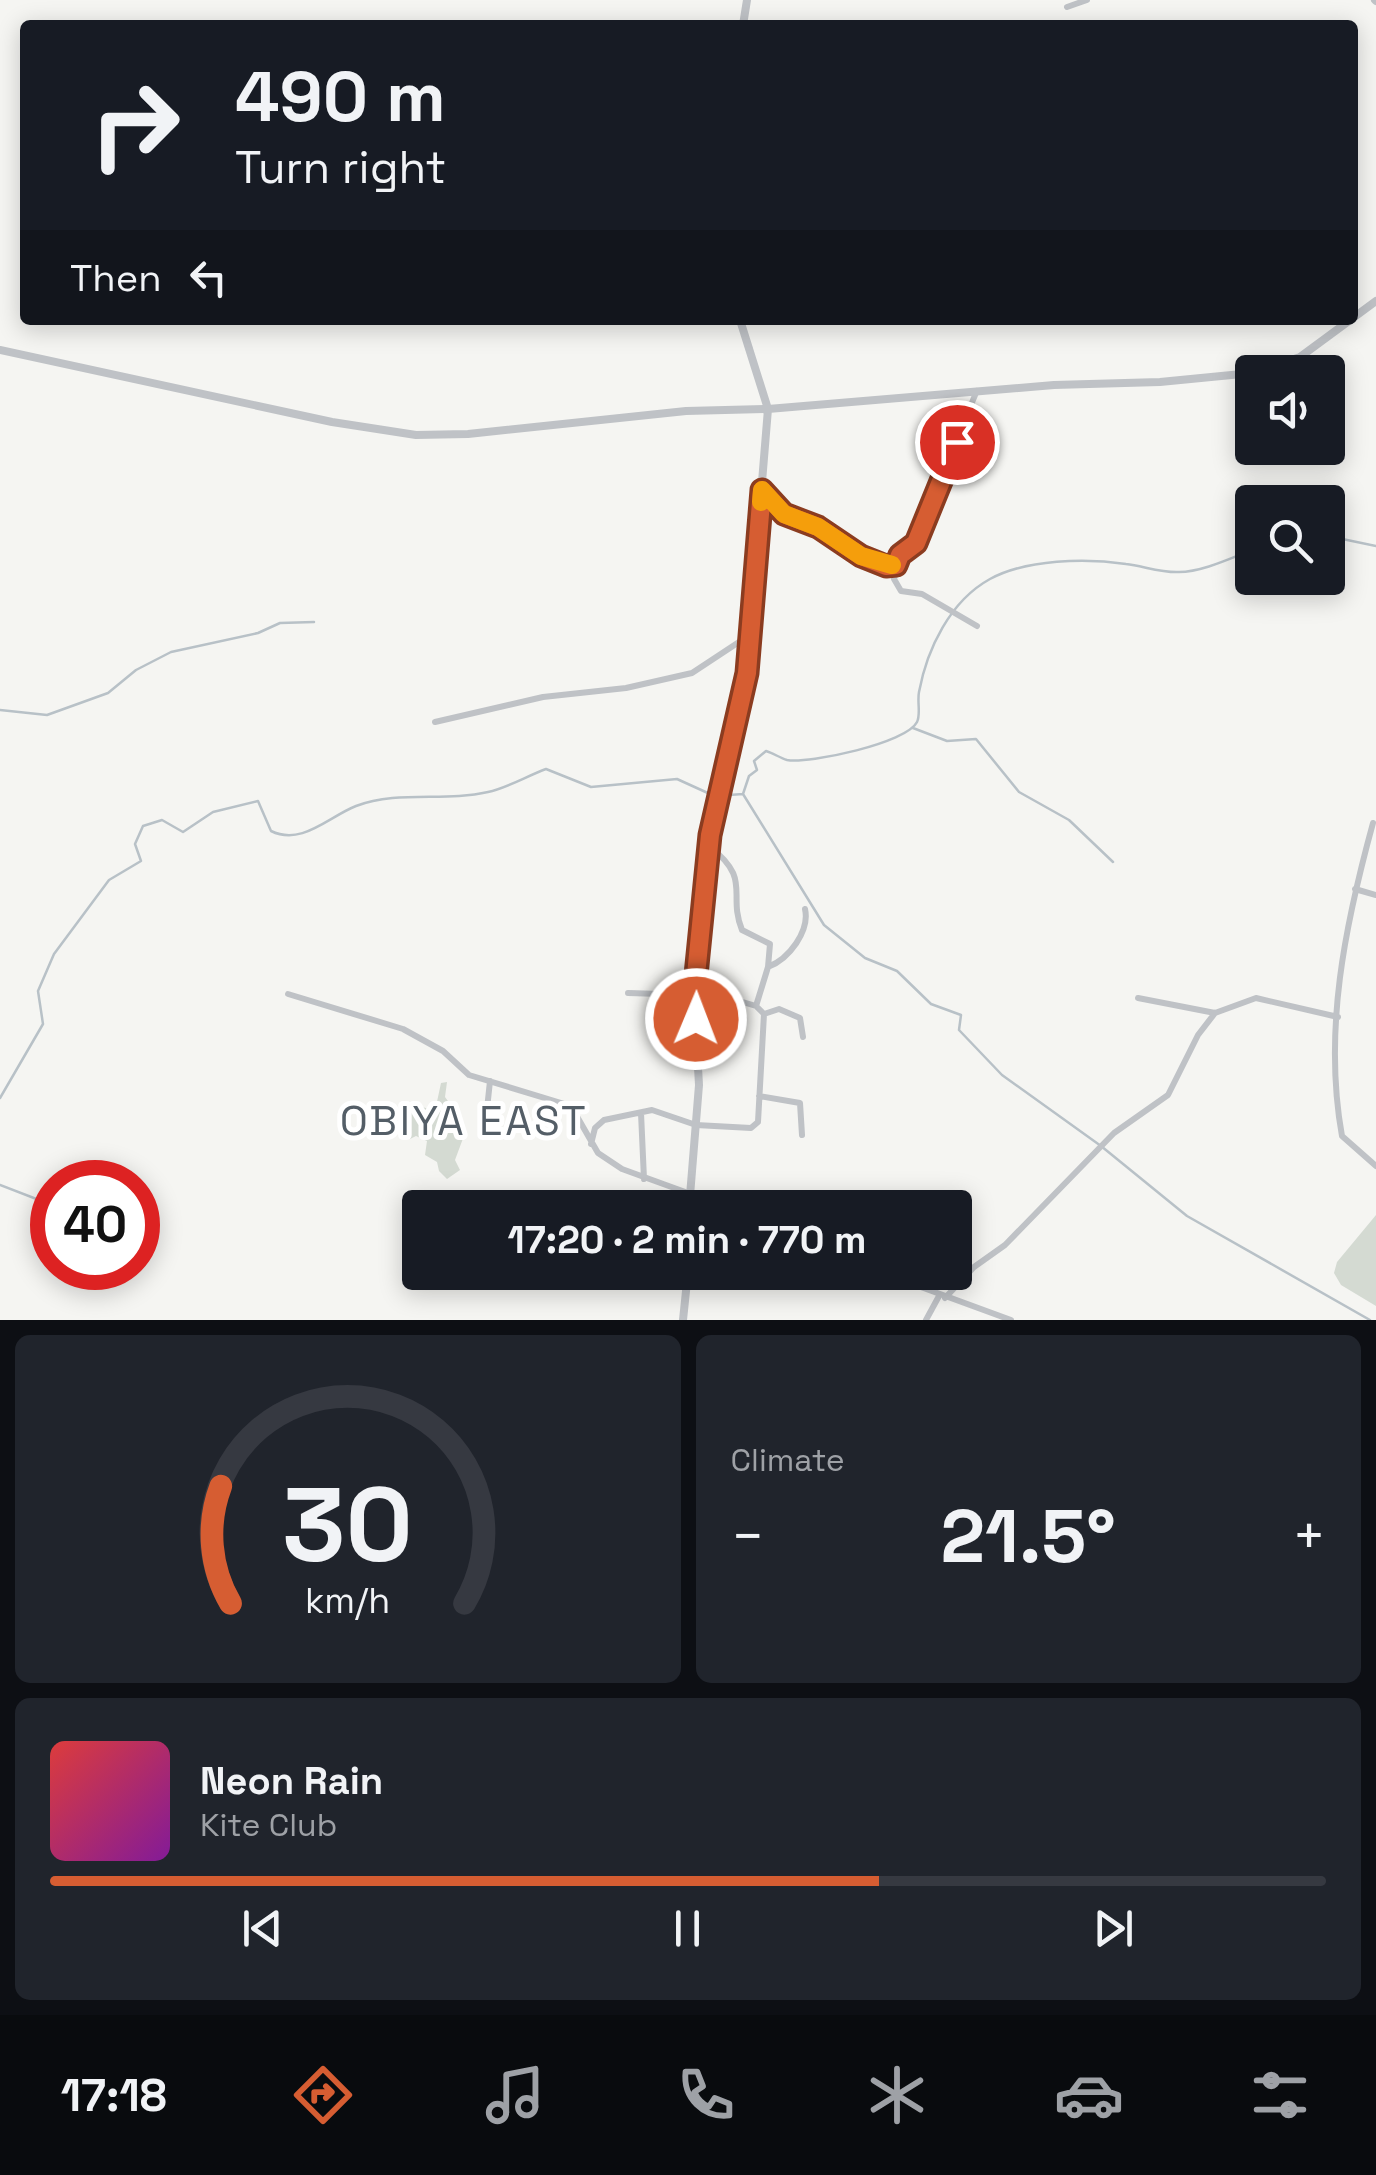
<!DOCTYPE html>
<meta charset="utf-8">
<style>
body{margin:0;font-family:"Space Grotesk",sans-serif;background:#20242c;color:#f1f3f6;height:100vh;display:flex;flex-direction:column;font-size:38px;white-space:nowrap}
*{box-sizing:border-box;margin:0}
p{font-size:32px;color:#9ea1a6}
.icon{flex:none;width:55px;height:55px;fill:none;stroke:currentColor;stroke-width:2;stroke-linecap:round;stroke-linejoin:round}
.map{position:relative;height:1320px;overflow:hidden}
.side{display:flex;flex-direction:column;gap:15px;padding:15px;background:#0d0f14;flex:1}
.side>*{flex:none}
.guide{position:absolute;left:20px;top:20px;width:1338px;height:305px;border-radius:10px;box-shadow:0 5px 25px #0003;background:#171b24;color:#f1f3f6;overflow:hidden}
.controls{position:absolute;left:1235px;top:355px;display:grid;gap:20px}
.controls a{display:grid;place-items:center;width:110px;height:110px;border-radius:10px;background:#171b24;box-shadow:0 5px 25px #0003;font-size:50px}
.speed{position:absolute;left:30px;top:1160px;display:flex;gap:20px;font-size:50px;font-weight:700;text-align:center}
.speed>*{display:grid;place-content:center;width:130px;height:130px;border-radius:50%;background:#171b24;box-shadow:0 5px 25px #0003;line-height:1}
.speed .limit{border:15px solid #d22;background:#fff;color:#111}
.pin{position:absolute;display:grid;place-items:center;width:85px;height:85px;color:#fff;margin:-42px;border:5px solid #fff;border-radius:50%;box-shadow:0 2px 10px #0007}
.me{position:absolute;width:110px;margin:-55px;rotate:1deg;stroke-linejoin:round;filter:drop-shadow(0 0 8px #0008)}
.turn{display:flex;align-items:center;gap:35px;height:210px;padding:0 50px;font-size:45px}
.turn .icon{width:130px;height:130px;stroke-width:2.5}
.turn b{display:block;font-size:70px;line-height:85px}
.then{display:flex;align-items:center;height:95px;padding:0 50px;background:#0003;gap:20px;font-size:38px}
.big{font-size:75px;font-weight:600;line-height:1.1}
.side .widget{flex:1;display:flex;flex-direction:column;justify-content:center;gap:15px;min-width:0;padding:0 35px;border-radius:15px;background:#20242c}
.side .dial{align-items:center;gap:0}
.dial svg{height:260px;overflow:visible;fill:none;stroke:#363941;stroke-width:7;stroke-linecap:round;text-anchor:middle}
.dial text{fill:#f1f3f6;stroke:none}
.song{display:flex;align-items:center;gap:30px}
.cover{width:120px;height:120px;border-radius:15px;background:linear-gradient(135deg,hsl(0 70% 55%),hsl(290 70% 35%))}
.played{height:10px;border-radius:5px;background:linear-gradient(90deg,#d65d32 65%,#363941 65%)}
.keys{display:flex;justify-content:space-around;direction:ltr}
.heat{display:flex;justify-content:space-between;align-items:center;font-size:55px;direction:ltr}
.side .tiles{flex:1;display:grid;gap:15px;grid-template-columns:1fr 1fr}
.widget:last-child{grid-column:span 2}
.trip{position:absolute;left:402px;top:1190px;width:570px;height:100px;border-radius:10px;background:#171b24;box-shadow:0 5px 25px #0003;font-weight:600;line-height:100px;text-align:center}
.menu{display:flex;height:160px;justify-content:space-around;align-items:center;background:#090b0e;color:#9ea1a6}
.menu .icon{width:70px;height:70px}
.menu .selected{color:#d65d32}
.menu b{font-size:45px;color:#f1f3f6}
.map>svg:first-child{display:block}
.green{fill:#d4dad2}
.lines{fill:none;stroke-linecap:round;stroke-linejoin:round}
.stream{stroke:#b8c1c7;stroke-width:2.5}
.minor{stroke:#bfc2c6;stroke-width:6}
.tertiary{stroke:#bfc2c6;stroke-width:8}
.route-casing{stroke:#8b3c20;stroke-width:25}
.route{stroke:#d65d32;stroke-width:18}
.slow{stroke:#f59e0b;stroke-width:18}
.labels{text-anchor:middle;dominant-baseline:central;stroke-width:10;stroke-linejoin:round;paint-order:stroke}
.quarter-label{font-size:42px;letter-spacing:2.5px;fill:#545e67;stroke:#fff}
</style>
<div class="map">
<svg width="1376" height="1320" viewBox="0 0 1376 1320">
<rect width="100%" height="100%" fill="#f5f5f2"/>
<!-- green -->
<path class="green" d="M447 1082 445 1097 453 1108 447 1109 438 1120 446 1128 456 1126 465 1133 455 1160 460 1170 447 1179 439 1171 437 1162 425 1155 427 1141 416 1136 410 1139 405 1134 406 1120 399 1118 392 1122 389 1115 391 1109 410 1103 435 1111 441 1083Z
M1376 1215V1306L1341 1285 1334 1273 1337 1262Z"/>
<g class="lines">
<!-- stream -->
<path class="stream" d="M1328 536 1376 546
M0 710 47 715 108 693 136 670 171 652 258 633 280 623 314 622
M913 728 947 741 976 739 1019 792 1069 820 1113 862
M743 794 824 925 865 958 897 971 931 1004 961 1015 959 1030 1002 1075 1101 1146 1187 1216 1370 1320
M729 795 743 794 749 776 757 770 754 761 766 751C773 753 780 758 787 760 809 764 907 743 917 722 921 714 917 702 919 692 927 649 950 601 990 579 1027 559 1086 558 1126 564 1143 566 1162 573 1179 572 1202 572 1231 558 1252 550
M0 1098 43 1024 38 991 54 954 109 880 141 861 135 844 143 826 162 820 183 832 213 812 258 801 271 831C302 846 328 817 356 806 398 790 445 802 488 792 507 788 527 776 546 769L591 787 677 779 710 794
M0 1185 52 1205
M138 1208 146 1206"/>
<!-- minor -->
<path class="minor" d="M1067 7 1087 0
M977 391C957 431 938 535 900 555L894 579 901 591 922 594 977 626
M954 453 981 461
M762 490 784 514 818 527 861 557 886 566 896 565
M435 722 543 697 626 688 692 673 739 642 750 640
M1373 823C1345 925 1323 1031 1342 1136L1376 1166
M709 846C753 880 727 893 742 930L770 944 768 967 756 1006
M1355 889 1376 895
M768 967C789 959 810 931 805 909
M628 993 694 995
M288 994 403 1029 443 1051 469 1075 571 1106 598 1153 622 1169 688 1193
M1138 998 1215 1013 1256 998 1338 1017
M764 1014 779 1009 800 1018 803 1037
M759 1096 800 1103 802 1135
M641 1113 644 1179
M484 1137 490 1081
M591 1144 595 1128 604 1120 652 1110 696 1125 751 1128 758 1122 764 1014 756 1006 696 988
M880 1272 1011 1320
M945 1298 974 1267 1005 1245 1114 1133 1168 1095 1198 1035 1215 1013
M926 1320 939 1296"/>
<!-- tertiary -->
<path class="tertiary" d="M1375 0 1376 1
M743 25 747 0
M0 350 332 422 416 435 468 434 686 411 768 409 1054 385 1160 382 1252 373
M1255 372 1300 357 1376 301
M689 1208 699 1085 694 995 706 869 717 793 746 677 768 409 740 320
M683 1320 688 1272"/>
</g>
<g class="lines">
<!-- route casing -->
<g class="route-casing">
<path id="route" d="M696 1019 694 995 710 835 747 673 762 490 784 514 818 527 861 556 886 566 896 565 900 555 916 543 957 442"/>
</g>
<!-- route -->
<use href="#route" class="route"/>
<!-- slow -->
<path class="slow" d="M761 502 762 490 784 514 818 527 861 556 892 565"/>
</g>
<g class="labels">
<!-- quarter labels -->
<g class="quarter-label">
<text x="464" y="1120">OBIYA EAST</text>
</g>
</g>
</svg>
<div class="controls">
<a><svg class="icon" aria-label="sound" viewBox="0 0 24 24"><path d="M4 9h4l5-4v14l-5-4H4zM17 9q2 3 0 6"/></svg></a>
<a><svg class="icon" aria-label="search" viewBox="0 0 24 24"><circle cx="10" cy="10" r="6"/><path d="M15 15l6 6"/></svg></a>
</div>
<div class="speed"><div class="limit">40</div></div>
<div class="pin" style="left:957px;top:442px;background:#d93025"><svg class="icon" aria-label="arrive" viewBox="0 0 24 24"><path d="M6 21V4h12l-3 4 3 4H6"/></svg></div>
<svg class="me" style="left:696px;top:1019px" viewBox="-20 -20 40 40"><circle r="17" fill="#d65d32" stroke="#fff" stroke-width="3"/><path d="M0-11L8 9 0 5-8 9z" fill="#fff"/></svg>
<div class="trip">17:20 · 2 min · 770 m</div>
<div class="guide">
<div class="turn"><svg class="icon" aria-label="right" viewBox="0 0 24 24"><path d="M7 20v-9h11M14 6l5 5-5 5"/></svg><div><b>490 m</b>Turn right</div></div>
<div class="then">Then<svg class="icon" aria-label="left" viewBox="0 0 24 24"><path d="M17 20v-9H6M10 6l-5 5 5 5"/></svg></div>
</div>
</div>
<section class="side">
<div class="tiles">
<div class="widget dial"><svg viewBox="0 0 100 80">
<path d="M14 69A42 42 0 1 1 86 69"/>
<path d="M14 69A42 42 0 0 1 11 33" stroke="#d65d32"/>
<text x="50" y="56" font-size="32" font-weight="700">30</text>
<text x="50" y="72" font-size="11">km/h</text>
</svg></div>
<div class="widget"><p>Climate</p>
<div class="heat"><a>−</a><b class="big">21.5°</b><a>+</a></div>
</div>
<div class="widget">
<div class="song"><i class="cover"></i><div><b>Neon Rain</b><p>Kite Club</p></div></div>
<div class="played"></div>
<div class="keys"><svg class="icon" aria-label="previous" viewBox="0 0 24 24"><path d="M18 5L8 12l10 7zM5 5v14"/></svg><svg class="icon" aria-label="pause" viewBox="0 0 24 24"><path d="M8 5v14M16 5v14"/></svg><svg class="icon" aria-label="next" viewBox="0 0 24 24"><path d="M6 5l10 7-10 7zM19 5v14"/></svg></div>
</div>
</div>
</section>
<nav class="menu">
<b>17:18</b>
<svg class="icon selected" aria-label="directions" viewBox="0 0 24 24"><path d="M12 3l9 9-9 9-9-9zM9 14v-3h6M13 9l2 2-2 2"/></svg>
<svg class="icon" aria-label="music" viewBox="0 0 24 24"><path d="M9 18V5l10-2v13"/><circle cx="6" cy="18" r="3"/><circle cx="16" cy="16" r="3"/></svg>
<svg class="icon" aria-label="phone" viewBox="0 0 24 24"><path d="M5 4h4l2 5-3 2q2 4 5 5l2-3 5 2v4C11 20 4 13 5 4z"/></svg>
<svg class="icon" aria-label="climate" viewBox="0 0 24 24"><path d="M12 3v18M4 7l16 10M4 17L20 7"/></svg>
<svg class="icon" aria-label="car" viewBox="0 0 24 24"><path d="M5 17H2v-5l4-1 3-4h7l3 4 3 1v5h-3M9 17h6M6 11h13"/><circle cx="7" cy="17" r="2"/><circle cx="17" cy="17" r="2"/></svg>
<svg class="icon" aria-label="filters" viewBox="0 0 24 24"><path d="M4 7h16M4 17h16"/><circle cx="9" cy="7" r="2"/><circle cx="15" cy="17" r="2"/></svg>
</nav>
